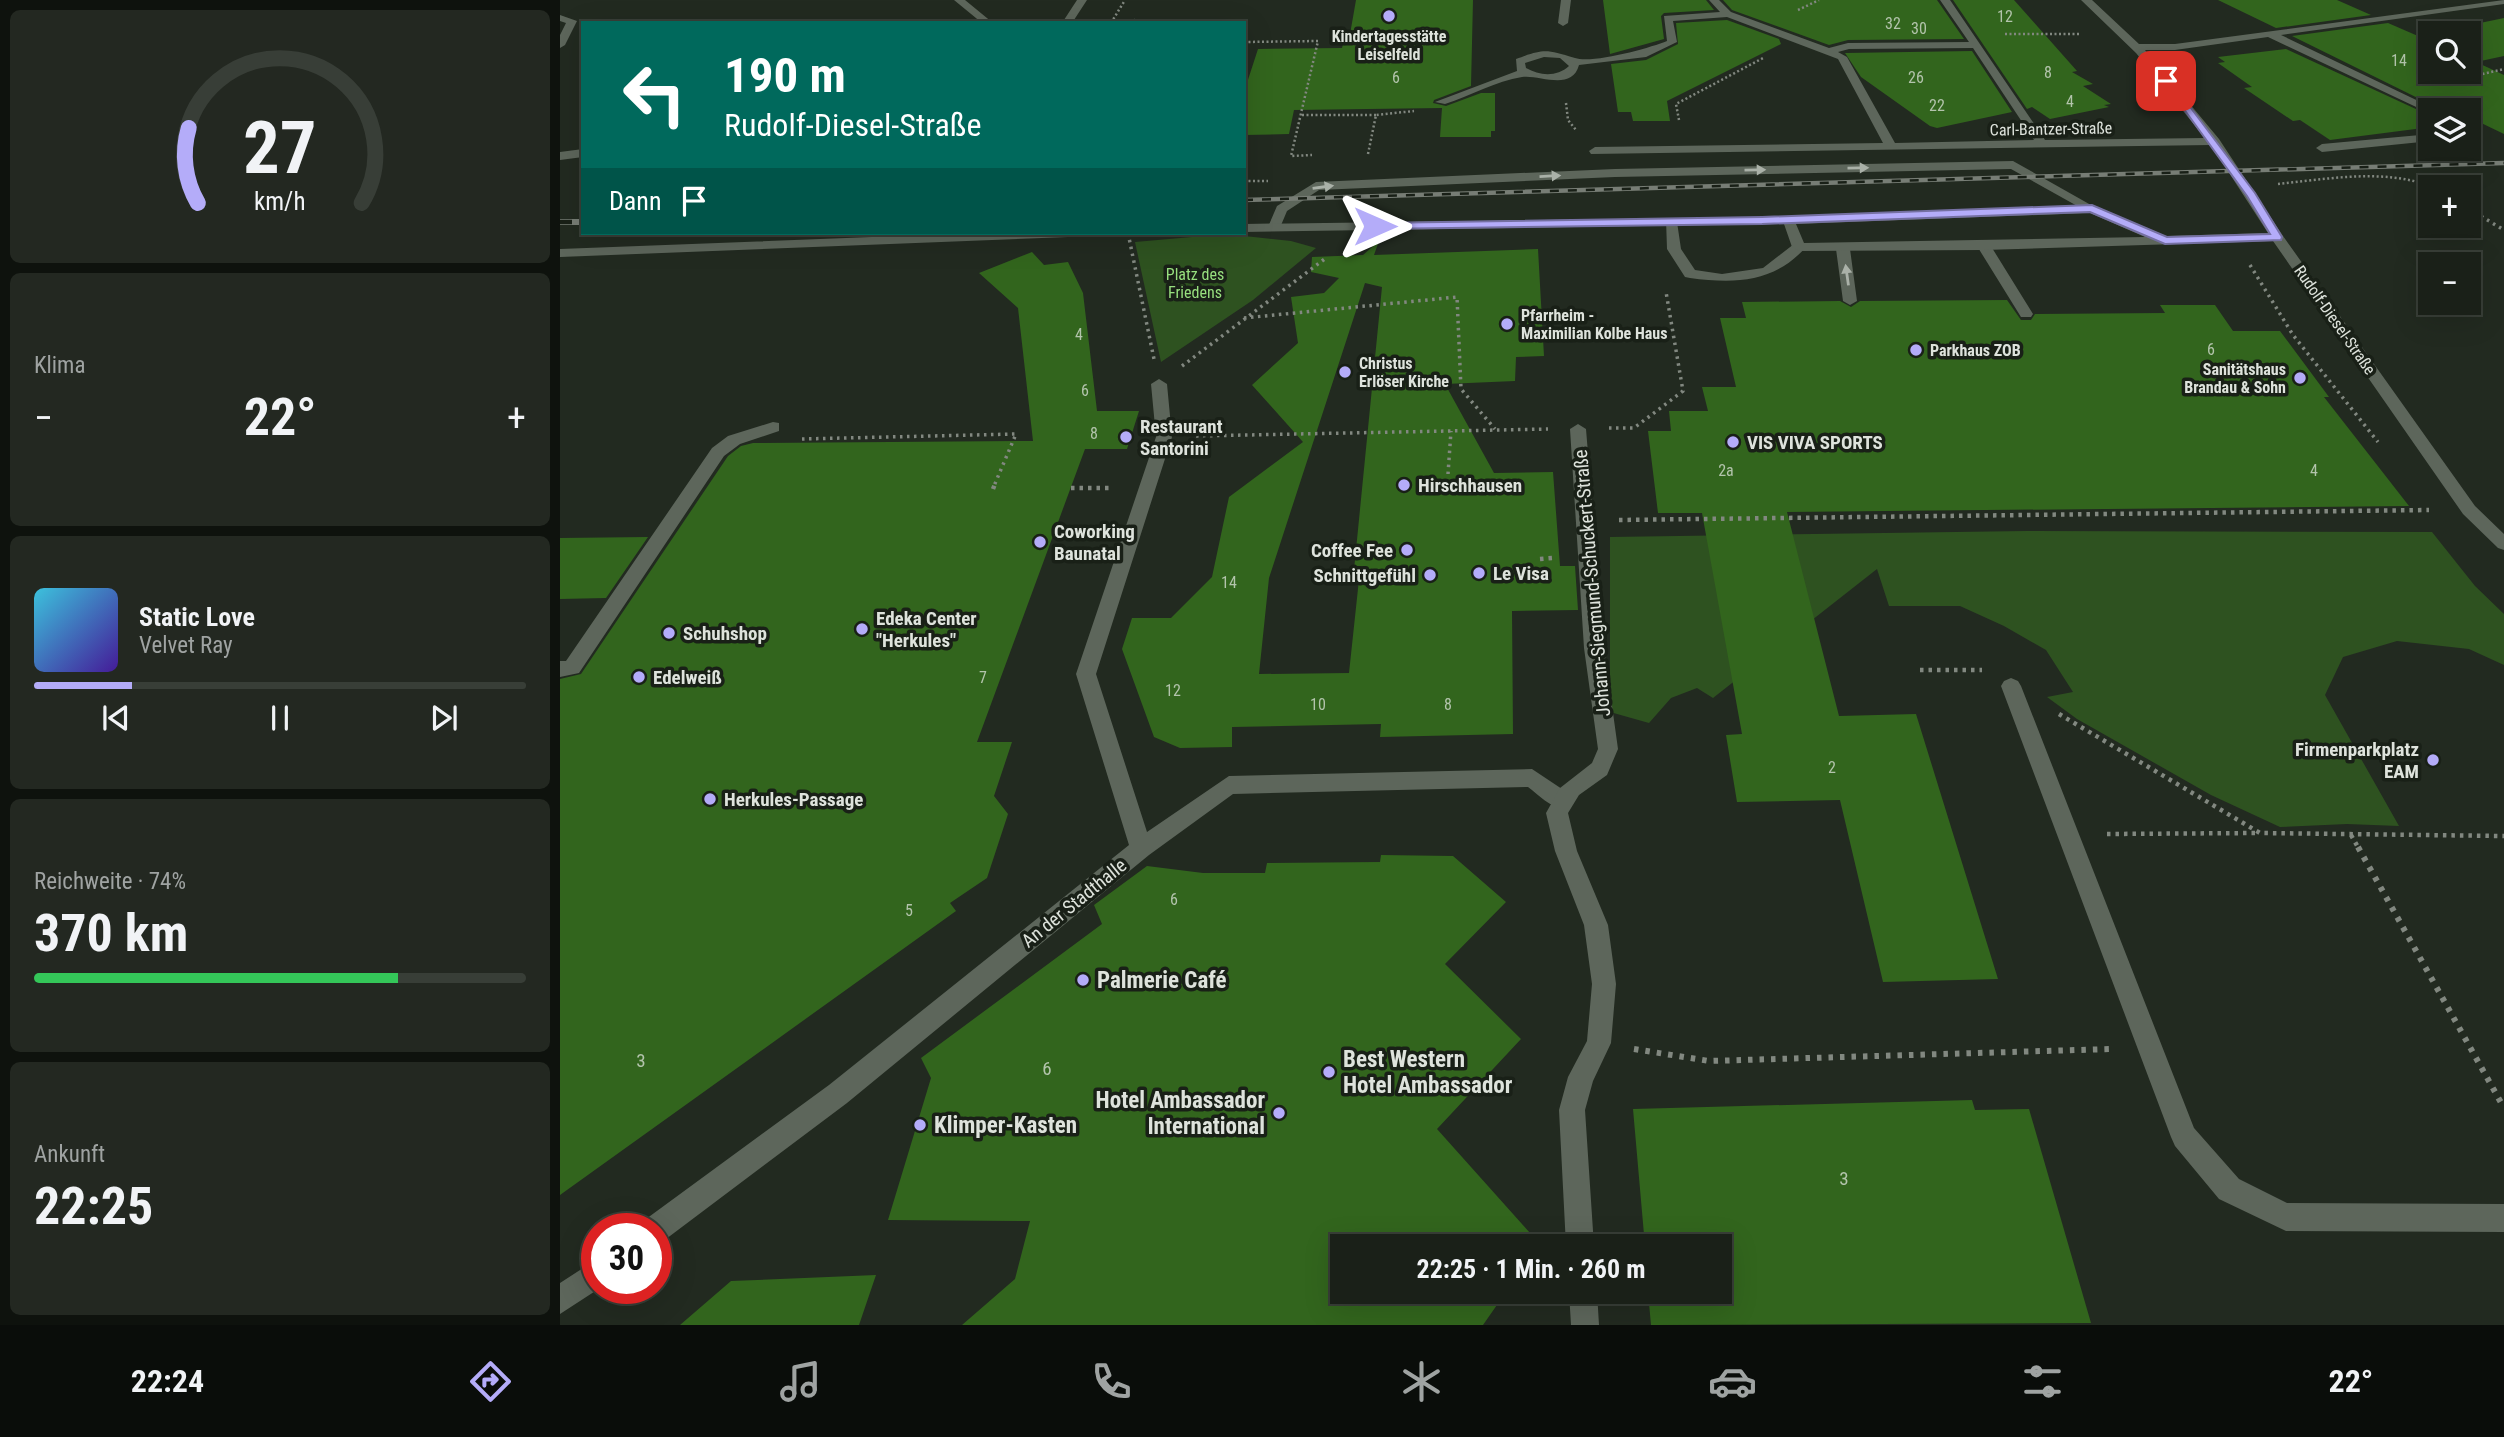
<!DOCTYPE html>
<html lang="de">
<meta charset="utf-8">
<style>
body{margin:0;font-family:"Roboto Condensed",sans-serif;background:#232821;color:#f1f3f6;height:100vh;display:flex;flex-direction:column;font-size:26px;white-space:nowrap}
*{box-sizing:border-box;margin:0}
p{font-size:23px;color:#9fa3a2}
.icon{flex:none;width:38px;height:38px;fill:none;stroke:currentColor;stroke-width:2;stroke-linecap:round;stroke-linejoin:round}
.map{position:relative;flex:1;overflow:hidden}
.side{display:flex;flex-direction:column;gap:10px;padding:10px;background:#0e120d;width:560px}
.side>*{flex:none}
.hud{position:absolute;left:21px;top:21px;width:665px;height:214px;border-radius:0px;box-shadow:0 7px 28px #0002,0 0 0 2px #383e37;background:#00695c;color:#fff;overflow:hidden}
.controls{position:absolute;left:1858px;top:21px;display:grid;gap:14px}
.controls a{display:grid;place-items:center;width:63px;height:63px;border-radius:0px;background:#1a2018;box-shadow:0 7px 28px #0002,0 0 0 2px #383e37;font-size:35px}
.speed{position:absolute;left:21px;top:1213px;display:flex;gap:14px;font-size:35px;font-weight:700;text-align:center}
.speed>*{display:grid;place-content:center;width:91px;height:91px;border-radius:50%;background:#1a2018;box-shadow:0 7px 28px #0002,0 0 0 2px #383e37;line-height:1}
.speed .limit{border:10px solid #d22;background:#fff;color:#111}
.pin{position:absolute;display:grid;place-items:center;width:60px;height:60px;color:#fff;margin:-30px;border-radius:14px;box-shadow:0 4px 10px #0006}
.me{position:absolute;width:77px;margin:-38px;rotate:90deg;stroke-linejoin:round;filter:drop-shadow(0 0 5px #0008)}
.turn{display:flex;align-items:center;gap:24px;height:147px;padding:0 28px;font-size:32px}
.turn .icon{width:91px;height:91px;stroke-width:2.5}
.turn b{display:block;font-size:49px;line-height:60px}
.then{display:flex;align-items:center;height:66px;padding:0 28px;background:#0003;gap:14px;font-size:26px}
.big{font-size:52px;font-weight:700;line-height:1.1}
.side .card{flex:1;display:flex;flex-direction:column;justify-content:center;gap:10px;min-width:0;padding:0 24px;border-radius:10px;background:#232821}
.side .dial{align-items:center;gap:0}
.dial svg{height:182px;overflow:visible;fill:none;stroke:#383e37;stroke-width:7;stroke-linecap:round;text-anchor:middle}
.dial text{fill:#f1f3f6;stroke:none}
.song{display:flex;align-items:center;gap:21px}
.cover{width:84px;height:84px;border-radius:10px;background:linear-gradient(135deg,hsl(190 70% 55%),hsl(260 70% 35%))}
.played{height:7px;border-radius:4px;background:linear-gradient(90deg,#b4acf9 20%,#383e37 20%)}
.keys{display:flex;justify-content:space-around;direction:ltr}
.heat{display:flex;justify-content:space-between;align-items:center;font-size:38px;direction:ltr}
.charge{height:10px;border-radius:5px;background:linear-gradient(90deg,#34c759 74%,#383e37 0)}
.trip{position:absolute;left:770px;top:1234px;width:402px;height:70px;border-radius:0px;background:#1a2018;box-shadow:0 7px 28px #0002,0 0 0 2px #383e37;font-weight:700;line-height:70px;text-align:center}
.tabs{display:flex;height:112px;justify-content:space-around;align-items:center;background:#0a0d0a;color:#9fa3a2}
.tabs .icon{width:49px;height:49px}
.tabs .active{color:#b4acf9}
.tabs b{font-size:32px;color:#f1f3f6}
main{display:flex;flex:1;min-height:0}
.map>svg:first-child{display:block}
.green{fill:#2e5220}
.building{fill:#32651d;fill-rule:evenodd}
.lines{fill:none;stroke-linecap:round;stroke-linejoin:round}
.path-far3{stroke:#828880;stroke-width:2.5;stroke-dasharray:2 2.5;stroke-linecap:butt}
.path-far2{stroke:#828880;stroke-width:3.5;stroke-dasharray:2.5 4.5;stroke-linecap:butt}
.path-far1{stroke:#828880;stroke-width:4.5;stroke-dasharray:3.5 5;stroke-linecap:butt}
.path{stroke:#828880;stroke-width:6;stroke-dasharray:4.5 7;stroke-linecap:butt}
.service{fill:#5d665b;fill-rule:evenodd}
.pedestrian{fill:#5d665b;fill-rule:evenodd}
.minor{fill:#5d665b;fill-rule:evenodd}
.rail-far1-casing{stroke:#777d75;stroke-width:4.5}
.rail-casing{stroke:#777d75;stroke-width:6}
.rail-far1{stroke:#192017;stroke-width:2.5;stroke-dasharray:9;stroke-linecap:butt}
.rail{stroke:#192017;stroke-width:4.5;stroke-dasharray:12;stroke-linecap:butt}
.oneway{fill:#aab1a8}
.route{fill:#b4acf9;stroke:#7570a2;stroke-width:2}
.poi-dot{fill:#b4acf9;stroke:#192017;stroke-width:2.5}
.labels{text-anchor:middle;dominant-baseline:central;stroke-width:7;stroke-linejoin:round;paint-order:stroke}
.number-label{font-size:16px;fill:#b3c4ac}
.far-poi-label{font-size:16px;font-weight:bold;fill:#dee3dc;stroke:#192017;text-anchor:start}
.far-street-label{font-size:16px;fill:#dee3dc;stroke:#192017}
.far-park-label{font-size:16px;fill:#97df7e;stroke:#192017}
.poi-label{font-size:19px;font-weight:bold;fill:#dee3dc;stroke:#192017;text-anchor:start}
.street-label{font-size:19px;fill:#dee3dc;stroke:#192017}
.near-number-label{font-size:19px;fill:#b3c4ac}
.near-poi-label{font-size:23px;font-weight:bold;fill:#dee3dc;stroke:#192017;text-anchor:start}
</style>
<main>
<section class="side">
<div class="card dial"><svg viewBox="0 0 100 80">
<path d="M14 69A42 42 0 1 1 86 69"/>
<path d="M14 69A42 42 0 0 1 10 36" stroke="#b4acf9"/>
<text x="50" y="56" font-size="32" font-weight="700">27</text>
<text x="50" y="72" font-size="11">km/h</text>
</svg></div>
<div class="card"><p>Klima</p>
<div class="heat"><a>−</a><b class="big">22°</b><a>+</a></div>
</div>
<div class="card">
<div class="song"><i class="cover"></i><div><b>Static Love</b><p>Velvet Ray</p></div></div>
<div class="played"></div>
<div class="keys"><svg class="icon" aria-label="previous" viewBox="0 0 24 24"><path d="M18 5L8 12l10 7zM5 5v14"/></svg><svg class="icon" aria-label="pause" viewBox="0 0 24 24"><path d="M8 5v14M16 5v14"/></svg><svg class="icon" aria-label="next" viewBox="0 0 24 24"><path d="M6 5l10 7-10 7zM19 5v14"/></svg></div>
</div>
<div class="card"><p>Reichweite · 74%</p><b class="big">370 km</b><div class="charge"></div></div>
<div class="card"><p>Ankunft</p><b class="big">22:25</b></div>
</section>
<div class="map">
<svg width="1944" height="1325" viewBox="0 0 1944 1325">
<rect width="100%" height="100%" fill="#222a20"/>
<!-- green -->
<path class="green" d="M666 234 731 241 756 248 693 300 601 362 575 242Z
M1466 531 1872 532 1915 586 1944 614V665L1909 649 1837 641 1783 657 1765 695 1839 826 1787 824 1720 827 1651 795 1517 719 1487 697 1513 692 1486 650 1444 626 1400 606H1329L1317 569 1153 698 1137 688 1111 698 1089 723 1050 712V537Z"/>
<!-- building -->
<path class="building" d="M796 0H913L911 86 874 100 873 103 886 106 921 93H935V131H931V137H880L882 108 734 110 729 134 684 135V92L698 49 782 48 784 40H789Z
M1043 0H1146L1154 10 1104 13 1101 16 1104 39 1050 54Z
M1163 0H1377L1404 39 1288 40 1269 45 1172 10Z
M1393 0H1454L1517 71 1512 72 1533 84 1523 86 1551 104 1544 105 1549 107 1490 119 1472 107 1467 109Z
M1658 0H1777L1811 15 1716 28Z
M1944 18V56L1916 62 1944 75V134L1917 121 1909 122V110H1877L1876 107 1732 36 1828 23 1858 36 1871 33V72H1909V33H1872Z
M1167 20 1219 39 1221 44 1107 101 1110 121H1073L1071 112H1058L1051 64 1086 60 1118 44 1116 23Z
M1726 49 1871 116V127L1770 140 1740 120 1733 121 1684 88 1692 87 1658 63 1665 62 1658 57Z
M1412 51 1452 112 1377 128 1370 126 1301 77 1285 53Z
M819 241 814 255 978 249 984 356 956 357 955 381 885 384 934 473 993 472 1000 566H1015L1018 610 952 611 953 734 820 737 821 724 672 727V747L620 748 594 737 562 649 572 618H611L652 577 669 497 743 442 692 385 738 343 731 297 764 293 779 278 751 272 752 257 803 255ZM805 283 822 287 794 570H800L789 673 699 674 709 578Z
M472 252 484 265 508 262 523 293 537 411H579L567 449H525L417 742H452L434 796 448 814 427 878 390 903 396 911 0 1195V679L21 674 168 456 181 446 193 443 473 441 458 308 419 273Z
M1447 300 1461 320H1471L1475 314 1605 313 1600 305H1655L1673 331H1720L1769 397H1764L1849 506 1227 512 1279 716 1356 714 1438 979 1323 982 1280 800 1177 802 1166 735 1182 734 1142 513H1098L1088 431H1111L1109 411H1148L1142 387H1176L1160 318H1186L1182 302 1280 301 1291 307 1300 301Z
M88 537 46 598 0 599V538Z
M821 855 893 856 946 902 885 964 961 1039 877 1129 979 1243 977 1246H782V1292H946L923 1325H402L455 1279 470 1221 328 1220 371 1078 361 1058 542 924 534 905 587 866 643 873H705L707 863 820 862Z
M1412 1100 1415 1110 1469 1109 1531 1323 1091 1325 1088 1292H1160V1246H1085L1073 1109Z
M316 1275 299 1325H120L171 1281Z"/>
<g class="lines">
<!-- path-far3 -->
<path class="path-far3" d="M1238 10 1259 0
M552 21 575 20
M551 23 565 0
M1445 34H1520
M684 42 758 41 731 156 752 155
M1883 83 1944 69
M1006 103 1008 120 1016 130
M742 115H816
M1119 120 1116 104 1205 57
M808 154 816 115 854 111
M684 181H708
M1718 184C1768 179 1825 168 1873 187
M1909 209 1911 210"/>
<!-- path-far2 -->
<path class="path-far2" d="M1909 209 1944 230
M568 233 594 359
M1690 265 1733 335 1818 442
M684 318 897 297 901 389 935 429
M622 366 766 258
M1049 428H1074L1123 391 1106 292
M636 436 988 429
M242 439 456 434 434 486
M888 474 891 431"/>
<!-- path-far1 -->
<path class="path-far1" d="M511 488H552
M433 489 435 484
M1059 520 1869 510
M980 559 993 558
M1360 670H1422
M1499 714 1700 833 1944 836
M1547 834 1699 833
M1791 835 1799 849"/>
<!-- path -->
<path class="path" d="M1798 847 1944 1108
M1074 1049 1149 1061 1551 1049"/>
<!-- service -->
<path class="service" d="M517 0H527L512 23H502Z
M1909 130H1915L1921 133 1909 137Z
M1871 134V141L1762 152 1756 148 1762 144Z
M1453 161 1538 209 1528 212 1451 169 1055 177 759 190 727 211 719 230 708 227 717 206 756 182 1055 169Z
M1106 219 1117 222 1121 249 1135 270 1162 274 1203 268 1234 244 1246 247C1214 283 1175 284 1130 278L1125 277 1107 249Z
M1419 243H1429L1473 314 1471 317H1461L1417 246Z
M1283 245 1290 249 1297 301 1290 305 1283 301 1276 249Z
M1451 678 1458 681 1461 686 1634 1128 1679 1179 1727 1203 1944 1204V1232L1726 1231 1659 1199 1615 1146 1611 1137 1441 686 1444 681Z"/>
<!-- pedestrian -->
<path class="pedestrian" d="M599 379 607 384 612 437 536 674 587 832 669 776 972 769 1011 795 1014 801 1011 807C995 813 980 796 968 787L673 794 589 855 287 1103 106 1239 96 1243V1228H82L86 1219 269 1085 569 845 516 674 596 437 591 384Z
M213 422 219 423V431L180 444 164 456 19 673 0 677V661H6L152 448 168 436Z
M37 1259V1288H40L0 1314V1283Z"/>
<!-- minor -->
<path class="minor" d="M394 0H405L433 23H422Z
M1001 0H1011L1008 23 1003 26 998 23Z
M1149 0H1159L1171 12 1269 48 1288 43 1409 42 1380 0H1390L1485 140 1645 138 1576 53 1521 0H1532L1579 44H1615L1944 0V4L1721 35 1875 109 1871 110V114L1708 37 1615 50H1585L1659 139 1723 236 1915 506 1944 534V550L1938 548 1903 514 1713 241 1424 250 1239 251 1232 247 1224 224 684 232V224L1202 217 1532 205 1606 236 1708 233 1651 145 1031 154 1029 151 1035 147 1323 143 1278 59 1167 17 1113 21 1117 42 1086 57 1019 65C1012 92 978 74 962 77 936 81 910 96 885 104L875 102 957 71 956 59C986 48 986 50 1015 58 1032 64 1090 48 1107 41L1104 16 1160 12ZM1413 48 1474 140 1335 143 1287 57 1278 52 1289 49ZM984 57 1000 58 1009 66C997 77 980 76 966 68L965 63ZM1530 213 1585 237 1244 243 1236 224Z
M0 15 17 21 5 45 0 48V35L6 23 0 21Z
M23 149V157L0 160V152Z
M415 233H515L508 237 0 257V249Z
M1018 424 1026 429 1044 648 1058 749 1047 775 1019 795 1008 813 1017 851 1048 925 1056 984 1051 1043 1033 1081 1025 1110 1034 1246H1006L999 1110 1008 1077 1027 1041 1032 984 1024 925 995 851 986 813 1000 788 1032 763 1038 749 1024 648 1010 429Z
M1009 1292H1037L1039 1325H1011Z"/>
<!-- rail-far1 casing -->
<g class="rail-far1-casing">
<path id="rail-far1" d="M684 200 1944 163"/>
</g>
<!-- rail casing -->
<g class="rail-casing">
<path id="rail" d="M0 222H23"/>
</g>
<!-- rail-far1 -->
<use href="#rail-far1" class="rail-far1"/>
<!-- rail -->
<use href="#rail" class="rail"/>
</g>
<!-- one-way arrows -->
<defs><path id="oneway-solid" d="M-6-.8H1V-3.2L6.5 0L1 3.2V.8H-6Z" transform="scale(1.75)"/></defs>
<g class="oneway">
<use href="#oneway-solid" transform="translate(1298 168) rotate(-1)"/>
<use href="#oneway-solid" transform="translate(1195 170) rotate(-1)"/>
<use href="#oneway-solid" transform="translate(990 176) rotate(-3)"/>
<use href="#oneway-solid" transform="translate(763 187) rotate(-8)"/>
<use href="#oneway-solid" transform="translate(1287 275) rotate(-98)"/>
</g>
<!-- route -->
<path class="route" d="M1602 79H1609L1695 193 1722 237 1721 240 1605 244 1530 212 1202 224 815 229 809 226 815 223 1202 217 1532 205 1607 237 1710 234 1687 196Z"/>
<!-- markers -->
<g class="poi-dot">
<circle cx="829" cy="16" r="7"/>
<circle cx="947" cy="324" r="7"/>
<circle cx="1356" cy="350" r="7"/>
<circle cx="785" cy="372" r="7"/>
<circle cx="1740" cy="378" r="7"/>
<circle cx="566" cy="437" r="7"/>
<circle cx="1173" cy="442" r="7"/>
<circle cx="844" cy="485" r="7"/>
<circle cx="480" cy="542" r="7"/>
<circle cx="847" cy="550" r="7"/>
<circle cx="919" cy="573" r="7"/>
<circle cx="870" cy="575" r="7"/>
<circle cx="302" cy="629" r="7"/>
<circle cx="109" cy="633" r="7"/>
<circle cx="79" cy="677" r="7"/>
<circle cx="1873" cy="760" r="7"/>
<circle cx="150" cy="799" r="7"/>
<circle cx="523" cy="980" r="7"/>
<circle cx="769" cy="1072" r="7"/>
<circle cx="719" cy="1113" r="7"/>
<circle cx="360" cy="1125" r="7"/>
</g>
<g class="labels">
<!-- number labels -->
<g class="number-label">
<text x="1445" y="16">12</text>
<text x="1333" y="23">32</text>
<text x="1359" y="28">30</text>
<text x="1839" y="60">14</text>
<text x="1488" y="72">8</text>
<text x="836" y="77">6</text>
<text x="1356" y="77">26</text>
<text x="1510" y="101">4</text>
<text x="1377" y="105">22</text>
<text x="519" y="334">4</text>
<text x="1651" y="349">6</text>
<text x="525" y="390">6</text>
<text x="534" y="433">8</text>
<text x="1166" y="470">2a</text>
<text x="1754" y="470">4</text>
<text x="669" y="582">14</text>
<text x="423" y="677">7</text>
<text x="613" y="690">12</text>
<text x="758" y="704">10</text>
<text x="888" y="704">8</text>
<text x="1272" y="767">2</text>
<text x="614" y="899">6</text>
<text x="349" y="910">5</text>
</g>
<!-- far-poi labels -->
<g class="far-poi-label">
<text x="829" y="36" text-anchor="middle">Kindertagesstätte<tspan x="829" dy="18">Leiselfeld</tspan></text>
<text x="961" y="315">Pfarrheim -<tspan x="961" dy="18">Maximilian Kolbe Haus</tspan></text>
<text x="1370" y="350">Parkhaus ZOB</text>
<text x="799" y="363">Christus<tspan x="799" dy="18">Erlöser Kirche</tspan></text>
<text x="1726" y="369" text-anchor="end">Sanitätshaus<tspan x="1726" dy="18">Brandau &amp; Sohn</tspan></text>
</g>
<!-- far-street labels -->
<g class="far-street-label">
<text transform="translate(1491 129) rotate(-1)">Carl-Bantzer-Straße</text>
<text transform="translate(1775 320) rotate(55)">Rudolf-Diesel-Straße</text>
</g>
<!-- far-park labels -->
<g class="far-park-label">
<text x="635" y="274">Platz des<tspan x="635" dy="18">Friedens</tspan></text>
</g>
<!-- poi labels -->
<g class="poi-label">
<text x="580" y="426">Restaurant<tspan x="580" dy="22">Santorini</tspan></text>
<text x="1187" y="442">VIS VIVA SPORTS</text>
<text x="858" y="485">Hirschhausen</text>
<text x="494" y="531">Coworking<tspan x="494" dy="22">Baunatal</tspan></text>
<text x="833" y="550" text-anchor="end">Coffee Fee</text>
<text x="933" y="573">Le Visa</text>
<text x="856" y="575" text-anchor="end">Schnittgefühl</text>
<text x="316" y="618">Edeka Center<tspan x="316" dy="22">"Herkules"</tspan></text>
<text x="123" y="633">Schuhshop</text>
<text x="93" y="677">Edelweiß</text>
<text x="1859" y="749" text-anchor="end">Firmenparkplatz<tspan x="1859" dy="22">EAM</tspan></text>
<text x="164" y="799">Herkules-Passage</text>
</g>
<!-- street labels -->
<g class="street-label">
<text transform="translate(1032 583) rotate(-95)">Johann-Siegmund-Schuckert-Straße</text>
<text transform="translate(514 903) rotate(-39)">An der Stadthalle</text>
</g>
<!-- near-number labels -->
<g class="near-number-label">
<text x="81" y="1060">3</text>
<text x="487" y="1068">6</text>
<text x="1284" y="1178">3</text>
</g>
<!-- near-poi labels -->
<g class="near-poi-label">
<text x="537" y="980">Palmerie Café</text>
<text x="783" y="1059">Best Western<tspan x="783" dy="26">Hotel Ambassador</tspan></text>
<text x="705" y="1100" text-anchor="end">Hotel Ambassador<tspan x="705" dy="26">International</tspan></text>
<text x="374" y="1125">Klimper-Kasten</text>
</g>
</g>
</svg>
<div class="controls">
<a><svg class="icon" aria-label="search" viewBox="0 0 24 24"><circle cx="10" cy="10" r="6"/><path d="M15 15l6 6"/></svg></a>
<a><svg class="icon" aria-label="layers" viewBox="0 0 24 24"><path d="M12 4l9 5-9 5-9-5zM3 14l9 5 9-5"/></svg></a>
<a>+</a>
<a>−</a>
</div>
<div class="speed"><div class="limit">30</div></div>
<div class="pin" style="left:1606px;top:81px;background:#d93025"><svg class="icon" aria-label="arrive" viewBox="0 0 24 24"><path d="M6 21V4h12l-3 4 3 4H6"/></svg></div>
<svg class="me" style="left:815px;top:226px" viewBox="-20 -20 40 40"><path d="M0-17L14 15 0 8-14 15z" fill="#b4acf9" stroke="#fff" stroke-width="4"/></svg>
<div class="trip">22:25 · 1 Min. · 260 m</div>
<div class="hud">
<div class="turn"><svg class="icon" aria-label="left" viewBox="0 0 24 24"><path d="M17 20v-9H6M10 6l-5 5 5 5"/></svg><div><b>190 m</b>Rudolf-Diesel-Straße</div></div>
<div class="then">Dann<svg class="icon" aria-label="arrive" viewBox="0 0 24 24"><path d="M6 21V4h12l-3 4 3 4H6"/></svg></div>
</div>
</div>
</main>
<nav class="tabs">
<b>22:24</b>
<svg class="icon active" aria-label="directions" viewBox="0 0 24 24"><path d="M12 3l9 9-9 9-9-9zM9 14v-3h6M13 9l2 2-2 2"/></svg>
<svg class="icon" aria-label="music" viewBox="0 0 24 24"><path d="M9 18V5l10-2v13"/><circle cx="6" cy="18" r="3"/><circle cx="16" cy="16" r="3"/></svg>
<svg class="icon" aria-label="phone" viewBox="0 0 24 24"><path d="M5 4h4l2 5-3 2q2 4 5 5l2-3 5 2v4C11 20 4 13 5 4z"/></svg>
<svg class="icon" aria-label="climate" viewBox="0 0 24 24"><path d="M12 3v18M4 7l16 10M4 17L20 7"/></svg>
<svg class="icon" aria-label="car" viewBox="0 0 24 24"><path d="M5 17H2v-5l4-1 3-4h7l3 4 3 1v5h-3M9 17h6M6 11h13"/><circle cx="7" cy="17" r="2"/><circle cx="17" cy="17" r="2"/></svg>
<svg class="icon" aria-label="filters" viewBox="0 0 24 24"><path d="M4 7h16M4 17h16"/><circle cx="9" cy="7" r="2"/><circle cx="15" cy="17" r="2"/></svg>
<b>22°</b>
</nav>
